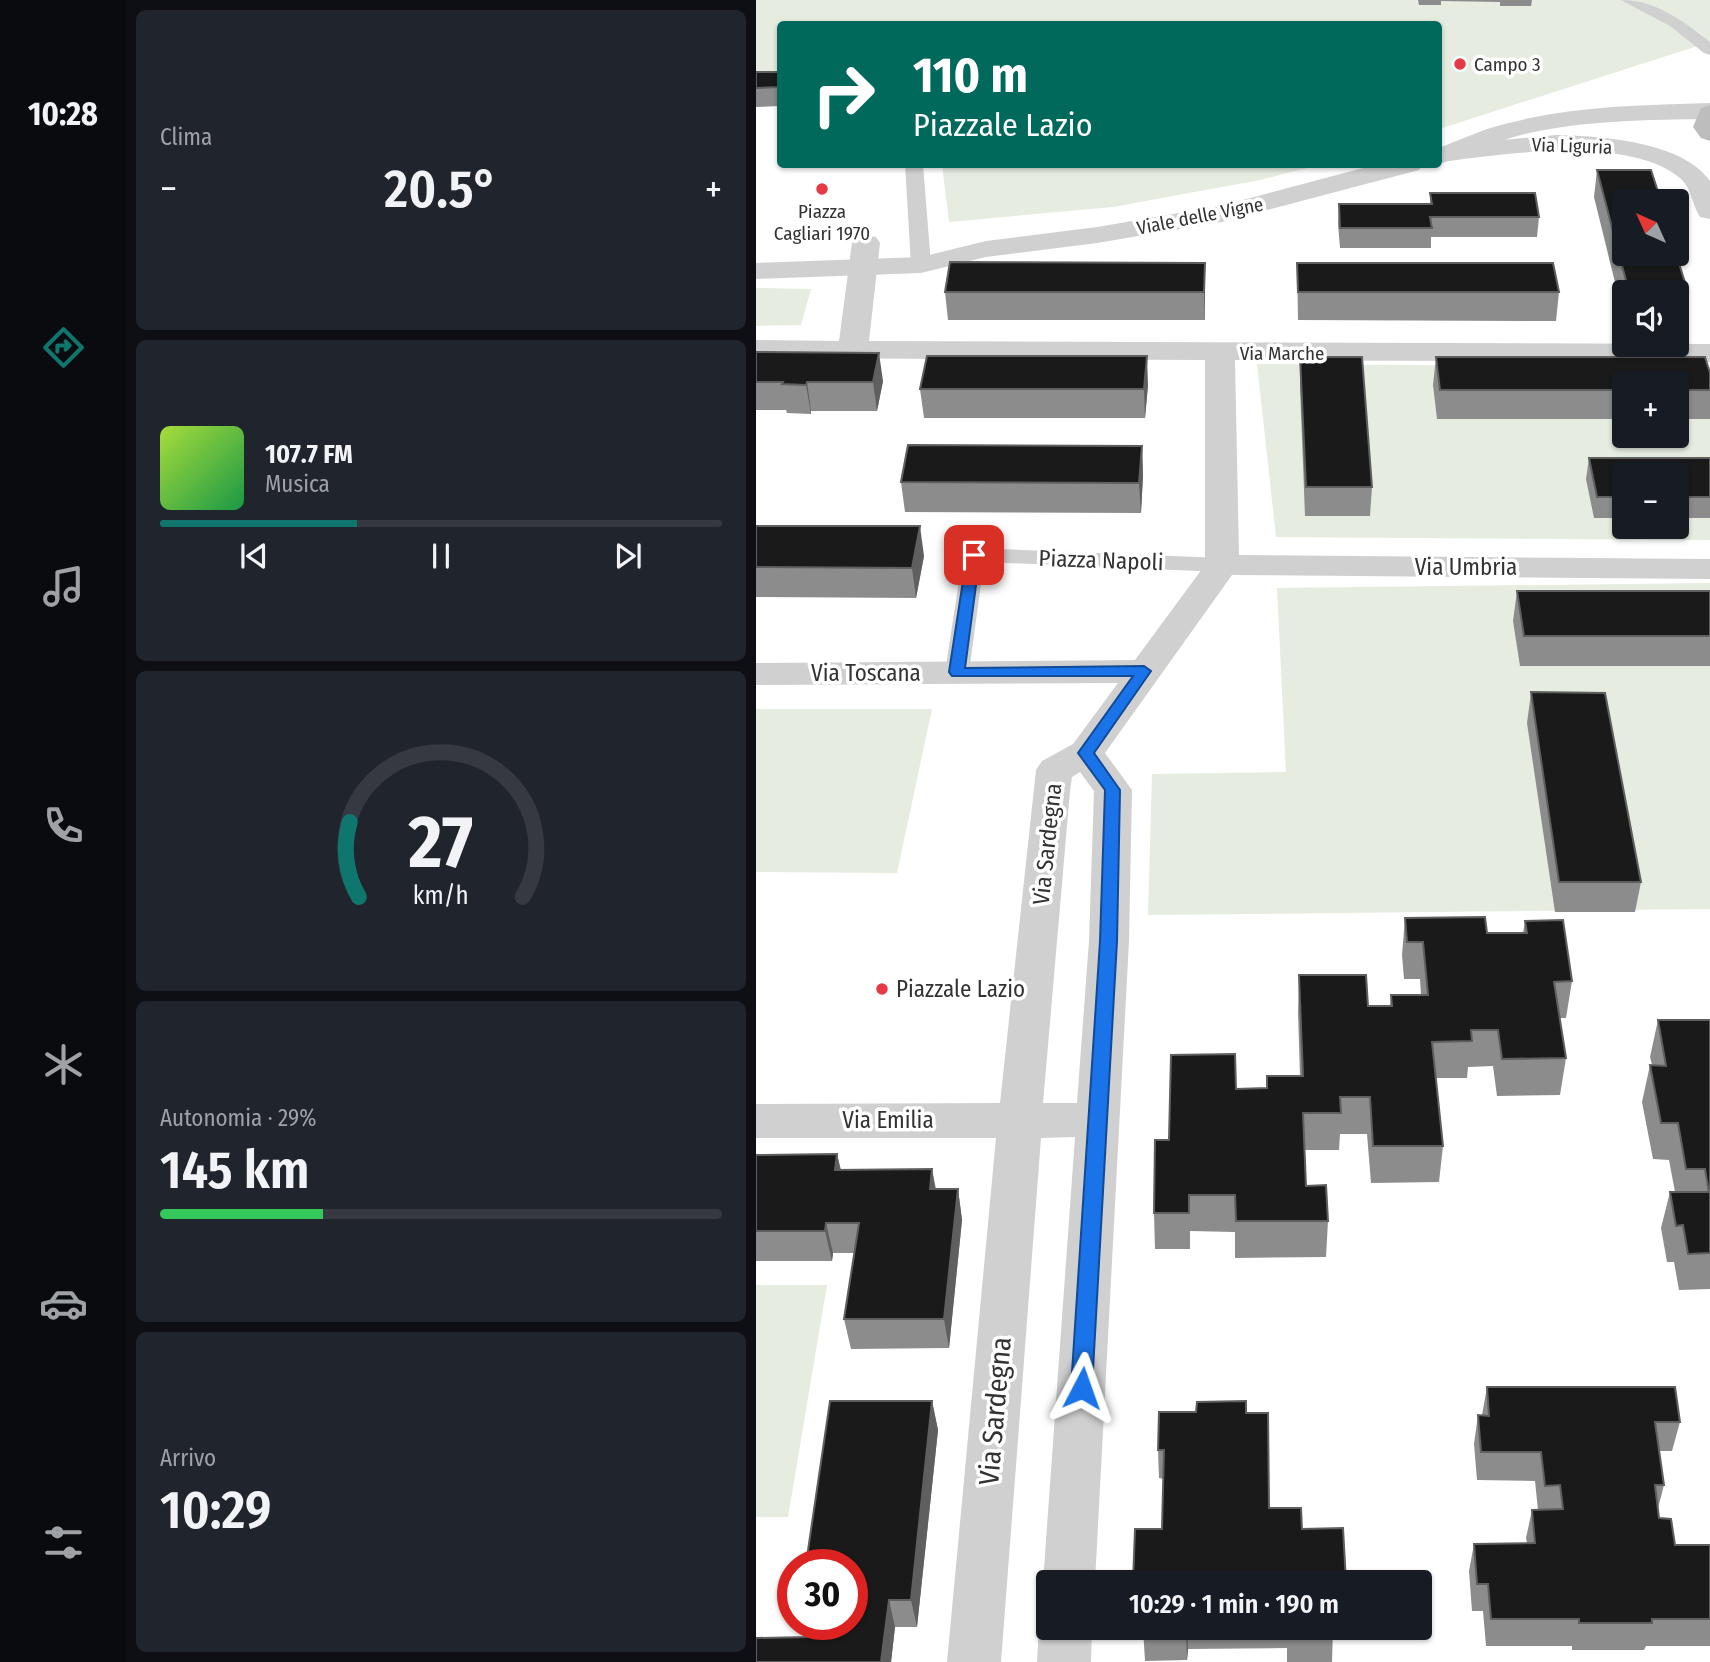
<!DOCTYPE html>
<html lang="it">
<meta charset="utf-8">
<style>
body{margin:0;font-family:"Fira Sans Condensed",sans-serif;background:#20242c;color:#f1f3f6;height:100vh;display:flex;flex-direction:column;font-size:26px;white-space:nowrap}
*{box-sizing:border-box;margin:0}
p{font-size:23px;color:#9ea1a6}
.icon{flex:none;width:38px;height:38px;fill:none;stroke:currentColor;stroke-width:2;stroke-linecap:round;stroke-linejoin:round}
.map{position:relative;flex:1;overflow:hidden}
.drawer{display:flex;flex-direction:column;gap:10px;padding:10px;background:#0d0f14;width:630px}
.drawer>*{flex:none}
.top-card{position:absolute;left:21px;top:21px;width:665px;height:147px;border-radius:7px;box-shadow:0 2px 5px #0004;background:#00695c;color:#fff;overflow:hidden}
.needle{width:46px;rotate:315deg}
.fabs{position:absolute;left:856px;top:189px;display:grid;gap:14px}
.fabs a{display:grid;place-items:center;width:77px;height:77px;border-radius:7px;background:#171b24;box-shadow:0 2px 5px #0004;font-size:35px}
.speed{position:absolute;left:21px;top:1549px;display:flex;gap:14px;font-size:35px;font-weight:700;text-align:center}
.speed>*{display:grid;place-content:center;width:91px;height:91px;border-radius:50%;background:#171b24;box-shadow:0 2px 5px #0004;line-height:1}
.speed .limit{border:10px solid #d22;background:#fff;color:#111}
.pin{position:absolute;display:grid;place-items:center;width:60px;height:60px;color:#fff;margin:-30px;border-radius:14px;box-shadow:0 4px 10px #0006}
.me{position:absolute;width:77px;margin:-38px;rotate:4deg;stroke-linejoin:round;filter:drop-shadow(0 0 5px #0008)}
.turn{display:flex;align-items:center;gap:24px;height:147px;padding:0 21px;font-size:32px}
.turn .icon{width:91px;height:91px;stroke-width:2.5}
.turn b{display:block;font-size:49px;line-height:60px}
.big{font-size:52px;font-weight:600;line-height:1.1}
.drawer .widget{flex:1;display:flex;flex-direction:column;justify-content:center;gap:10px;min-width:0;padding:0 24px;border-radius:10px;background:#20242c}
.drawer .dial{align-items:center;gap:0}
.dial svg{height:182px;overflow:visible;fill:none;stroke:#363941;stroke-width:7;stroke-linecap:round;text-anchor:middle}
.dial text{fill:#f1f3f6;stroke:none}
.song{display:flex;align-items:center;gap:21px}
.cover{width:84px;height:84px;border-radius:10px;background:linear-gradient(135deg,hsl(80 70% 55%),hsl(140 70% 35%))}
.played{height:7px;border-radius:4px;background:linear-gradient(90deg,#0f766e 35%,#363941 35%)}
.keys{display:flex;justify-content:space-around;direction:ltr}
.heat{display:flex;justify-content:space-between;align-items:center;font-size:38px;direction:ltr}
.charge{height:10px;border-radius:5px;background:linear-gradient(90deg,#34c759 29%,#363941 0)}
.trip{position:absolute;left:280px;top:1570px;width:396px;height:70px;border-radius:7px;background:#171b24;box-shadow:0 2px 5px #0004;font-weight:600;line-height:70px;text-align:center}
main{display:flex;flex:1;min-height:0}
.tab-bar{display:flex;flex-direction:column;width:126px;justify-content:space-around;align-items:center;background:#090b0e;color:#9ea1a6}
.tab-bar .icon{width:49px;height:49px}
.tab-bar .current{color:#0f766e}
.tab-bar b{font-size:32px;color:#f1f3f6}
.map>svg:first-child{display:block}
.green{fill:#e6ecdf;fill-rule:evenodd}
.lines{fill:none;stroke-linecap:round;stroke-linejoin:round}
.service{fill:#d0d0d0;fill-rule:evenodd}
.minor{fill:#d0d0d0;fill-rule:evenodd}
.tertiary{fill:#d0d0d0;fill-rule:evenodd}
.secondary{fill:#bdbdbd;fill-rule:evenodd}
.wall{fill:#8c8c8c}
.shaded-wall{fill:#5f5f5f}
.building{fill:#1a1a1a;stroke:#5f5f5f;stroke-width:2}
.route{fill:#1a73e8;stroke:#114b97;stroke-width:2}
.poi-dot{fill:#e63946;stroke:#fff;stroke-width:2.5}
.labels{text-anchor:middle;dominant-baseline:central;stroke-width:7;stroke-linejoin:round;paint-order:stroke}
.far-poi-label{font-size:19px;fill:#333;stroke:#fff;text-anchor:start}
.far-street-label{font-size:19px;fill:#333;stroke:#fff}
.street-label{font-size:23px;fill:#333;stroke:#fff}
.poi-label{font-size:23px;fill:#333;stroke:#fff;text-anchor:start}
.near-street-label{font-size:28px;fill:#333;stroke:#fff}
</style>
<main>
<nav class="tab-bar">
<b>10:28</b>
<svg class="icon current" aria-label="directions" viewBox="0 0 24 24"><path d="M12 3l9 9-9 9-9-9zM9 14v-3h6M13 9l2 2-2 2"/></svg>
<svg class="icon" aria-label="music" viewBox="0 0 24 24"><path d="M9 18V5l10-2v13"/><circle cx="6" cy="18" r="3"/><circle cx="16" cy="16" r="3"/></svg>
<svg class="icon" aria-label="phone" viewBox="0 0 24 24"><path d="M5 4h4l2 5-3 2q2 4 5 5l2-3 5 2v4C11 20 4 13 5 4z"/></svg>
<svg class="icon" aria-label="climate" viewBox="0 0 24 24"><path d="M12 3v18M4 7l16 10M4 17L20 7"/></svg>
<svg class="icon" aria-label="car" viewBox="0 0 24 24"><path d="M5 17H2v-5l4-1 3-4h7l3 4 3 1v5h-3M9 17h6M6 11h13"/><circle cx="7" cy="17" r="2"/><circle cx="17" cy="17" r="2"/></svg>
<svg class="icon" aria-label="filters" viewBox="0 0 24 24"><path d="M4 7h16M4 17h16"/><circle cx="9" cy="7" r="2"/><circle cx="15" cy="17" r="2"/></svg>
</nav>
<section class="drawer">
<div class="widget"><p>Clima</p>
<div class="heat"><a>−</a><b class="big">20.5°</b><a>+</a></div>
</div>
<div class="widget">
<div class="song"><i class="cover"></i><div><b>107.7 FM</b><p>Musica</p></div></div>
<div class="played"></div>
<div class="keys"><svg class="icon" aria-label="previous" viewBox="0 0 24 24"><path d="M18 5L8 12l10 7zM5 5v14"/></svg><svg class="icon" aria-label="pause" viewBox="0 0 24 24"><path d="M8 5v14M16 5v14"/></svg><svg class="icon" aria-label="next" viewBox="0 0 24 24"><path d="M6 5l10 7-10 7zM19 5v14"/></svg></div>
</div>
<div class="widget dial"><svg viewBox="0 0 100 80">
<path d="M14 69A42 42 0 1 1 86 69"/>
<path d="M14 69A42 42 0 0 1 10 36" stroke="#0f766e"/>
<text x="50" y="56" font-size="32" font-weight="700">27</text>
<text x="50" y="72" font-size="11">km/h</text>
</svg></div>
<div class="widget"><p>Autonomia · 29%</p><b class="big">145 km</b><div class="charge"></div></div>
<div class="widget"><p>Arrivo</p><b class="big">10:29</b></div>
</section>
<div class="map">
<svg width="954" height="1662" viewBox="0 0 954 1662">
<rect width="100%" height="100%" fill="#fff"/>
<!-- green -->
<path class="green" d="M0 0H954V42L683 129 682 24H24V91H0Z
M186 165V164L563 165 504 180 357 207 193 222Z
M0 288 55 289 45 325 0 326Z
M501 364 954 367V540L520 537ZM868 383H920V436H868ZM868 474H920V527H868Z
M954 583V909L392 915 396 774 530 772 521 588Z
M0 709H176L141 873 0 872Z
M0 1285H71L32 1517H0Z"/>
<g class="lines">
<!-- service -->
<path class="service" d="M865 0C900 0 927 21 954 42V55L948 53 914 26Z
M149 164H167L175 265 165 271 155 265Z
M218 548 466 558 474 560 477 565 474 570 466 572 228 562 213 672 210 677 201 680 192 677 189 672 207 555 210 550Z"/>
<!-- minor -->
<path class="minor" d="M800 135C844 136 926 141 954 181V219L944 217C936 205 936 189 925 179 876 136 752 153 693 161L682 156 684 148 693 145Z
M110 235 120 237 124 243 113 341 954 344V362L479 360 483 555 954 559V579L476 575 349 753 376 790 373 941 339 1582H292V1595L287 1582 319 1137 285 1138 245 1662H191L240 1138H0V1104L244 1103 280 770 286 761 317 744 362 683 0 685V663L379 660 449 565V360L0 358V340L83 341 96 243 100 237ZM324 772 338 791 333 941 321 1103H287L314 791 316 777Z
M292 1609V1628H336L335 1662H281L283 1628Z"/>
<!-- tertiary -->
<path class="tertiary" d="M954 103V119C891 120 826 120 765 135 736 142 711 157 682 164V148C705 140 726 129 749 124 816 106 885 105 954 103Z
M622 164H667L663 170 466 222 341 243 230 257 165 273 0 279V263L165 257 230 241 341 227 464 206Z"/>
<!-- secondary -->
<path class="secondary" d="M954 105V141L945 138 937 127 945 108Z"/>
</g>
<!-- wall -->
<path class="wall" d="M662 0H776L775 6H744V2L685 1V5H663Z
M0 72H24V106L0 107Z
M841 170 932 292 927 320H920V292H868V319L838 197Z
M674 193 783 217 781 237H675V248H584L582 224 583 204H674Z
M449 263V320H192L189 292Z
M541 263 803 292 800 321 542 320Z
M0 352 127 381 121 411H55V414L31 413 30 410H0Z
M544 357 616 487 614 516H549L544 386Z
M680 357 954 373V419H920V383H868V419H681L677 385Z
M392 385 389 418H168L164 389Z
M386 446 387 475 385 513 149 512 145 482Z
M833 458H954V518H920V474H868V518H838L830 479Z
M0 526 168 556 160 598 0 597Z
M761 591H954V666H764L757 621Z
M775 693 885 882 879 912H799L771 723Z
M649 918 731 933H767L769 921 816 981 810 1018H804L810 1058 804 1095 741 1096 737 1066 712 1067 711 1078H680L687 1146 683 1182 615 1183 611 1134H584L583 1150H548L550 1186 572 1221 570 1257 479 1258V1232L434 1231V1249H399L398 1213 413 1140 480 1089 510 1088 544 1076 542 1012 543 975 612 1006H634L635 995H665L664 979H648L646 955Z
M902 1020H954V1289L923 1290 918 1262H911L905 1228 914 1192H919L913 1160 897 1159 886 1102 894 1065H896L894 1057Z
M81 1154 85 1170 176 1169 180 1189H202L206 1220 193 1348 95 1349 88 1319 98 1253H77L76 1261H0V1155Z
M731 1387 924 1422 916 1451H903L908 1485 902 1508 903 1518 919 1545H954V1646H890L888 1650H816V1646H730L727 1611H716L713 1571 718 1544 771 1543 770 1538 776 1510H782L779 1481 721 1480 718 1444 722 1415H726Z
M176 1401 182 1430 161 1627H139L135 1662H0L52 1637 53 1624H96Z
M490 1401V1413L406 1529 408 1479 403 1478 402 1450 440 1412Z
M387 1628H577L576 1662H531V1648L432 1649 431 1660 389 1661Z"/>
<!-- shaded-wall -->
<path class="shaded-wall" d="M449 263V320L448 292Z
M123 353 127 381 121 411 117 382Z
M391 356 392 385 389 418 388 389Z
M51 382 55 411V414L50 385Z
M386 446 387 475 385 513 383 483Z
M164 526 168 556 160 598 156 568Z
M81 1154 88 1185 79 1170Z
M176 1169 181 1199 174 1189Z
M202 1189 206 1220 193 1348 188 1319Z
M70 1223 77 1253 76 1261 69 1231Z
M176 1401 182 1430 161 1627 155 1600Z
M133 1600 139 1627 135 1662H125Z
M431 1628 432 1649 431 1660 430 1633Z"/>
<!-- building -->
<path class="building" d="M0 72H24V87L0 88Z
M841 170H895L905 201H868V254H920L932 292H873Z
M674 193H779L783 217H674L676 228H584L583 204H676Z
M194 262 449 263 448 292H189Z
M541 263H797L803 292H542Z
M0 352 123 353 117 382H51L50 385 26 384 27 382H0Z
M171 356H391L388 389H164Z
M544 357H606L616 487H550Z
M680 357H949L954 373V390H920V383H868V390H684Z
M152 445 386 446 383 483 145 482Z
M833 458H954V497H920V474H868V497H841Z
M0 526H164L156 568 0 567Z
M761 591H954V636H768Z
M775 692 849 693 885 882H803Z
M729 917 731 933H771L769 921 807 920 816 981 798 982 810 1058 746 1059 742 1030H715L716 1041 676 1042 687 1146H617L614 1097H584L585 1113H547L550 1186 570 1185 572 1221H480L479 1195H433V1213H398L399 1140H413L415 1055 479 1054 480 1089 511 1088V1076H547L543 975H610L612 1006H636L635 995H672L667 942H651L649 918Z
M902 1020H954V1253L932 1254 927 1225 920 1226 914 1192H953L949 1169H930L922 1123H905L894 1065 910 1066Z
M81 1154 79 1170 176 1169 174 1189H202L188 1319H88L103 1223H70L69 1231H0V1155Z
M731 1387H919L924 1422H899L908 1485H899L903 1518 915 1519 919 1545H954V1619H896V1623H823V1619H735L732 1584H721L718 1544 779 1543 776 1510 807 1509 804 1485 789 1486 785 1452H725L722 1415 733 1416Z
M74 1401H176L155 1600H133L125 1662H0V1638L52 1637 53 1624H96V1564H50Z
M490 1401V1413H512L513 1508H545L546 1529 587 1528 590 1582H377L379 1529H406L408 1450H402L403 1412H440L441 1402Z
M387 1628H430V1633L387 1634Z
M532 1628H577V1637H532Z"/>
<!-- route -->
<path class="route" d="M218 551 224 555 209 668 388 666 395 671 338 753 364 790 361 941 336 1388 333 1394 326 1397 318 1394 315 1388 344 941 349 790 322 753 377 676H196L193 672 211 555Z"/>
<!-- markers -->
<g class="poi-dot">
<circle cx="704" cy="64" r="7"/>
<circle cx="66" cy="189" r="7"/>
<circle cx="126" cy="989" r="7"/>
</g>
<g class="labels">
<!-- far-poi labels -->
<g class="far-poi-label">
<text x="718" y="64">Campo 3</text>
<text x="66" y="211" text-anchor="middle">Piazza<tspan x="66" dy="22">Cagliari 1970</tspan></text>
</g>
<!-- far-street labels -->
<g class="far-street-label">
<text transform="translate(816 146) rotate(2)">Via Liguria</text>
<text transform="translate(444 216) rotate(-11)">Viale delle Vigne</text>
<text x="526" y="353">Via Marche</text>
</g>
<!-- street labels -->
<g class="street-label">
<text transform="translate(345 560) rotate(2)">Piazza Napoli</text>
<text x="710" y="567">Via Umbria</text>
<text x="110" y="673">Via Toscana</text>
<text transform="translate(291 844) rotate(-84)">Via Sardegna</text>
<text x="132" y="1120">Via Emilia</text>
</g>
<!-- poi labels -->
<g class="poi-label">
<text x="140" y="989">Piazzale Lazio</text>
</g>
<!-- near-street labels -->
<g class="near-street-label">
<text transform="translate(239 1411) rotate(-85)">Via Sardegna</text>
</g>
</g>
</svg>
<div class="fabs">
<a><svg class="needle" viewBox="-14 -14 28 28"><path d="M0-13l5 13h-10z" fill="#e53935"/><path d="M0 13l5-13h-10z" fill="#9ea1a6"/></svg></a>
<a><svg class="icon" aria-label="sound" viewBox="0 0 24 24"><path d="M4 9h4l5-4v14l-5-4H4zM17 9q2 3 0 6"/></svg></a>
<a>+</a>
<a>−</a>
</div>
<div class="speed"><div class="limit">30</div></div>
<div class="pin" style="left:218px;top:555px;background:#d93025"><svg class="icon" aria-label="arrive" viewBox="0 0 24 24"><path d="M6 21V4h12l-3 4 3 4H6"/></svg></div>
<svg class="me" style="left:326px;top:1388px" viewBox="-20 -20 40 40"><path d="M0-17L14 15 0 8-14 15z" fill="#1a73e8" stroke="#fff" stroke-width="4"/></svg>
<div class="trip">10:29 · 1 min · 190 m</div>
<div class="top-card">
<div class="turn"><svg class="icon" aria-label="right" viewBox="0 0 24 24"><path d="M7 20v-9h11M14 6l5 5-5 5"/></svg><div><b>110 m</b>Piazzale Lazio</div></div>
</div>
</div>
</main>
